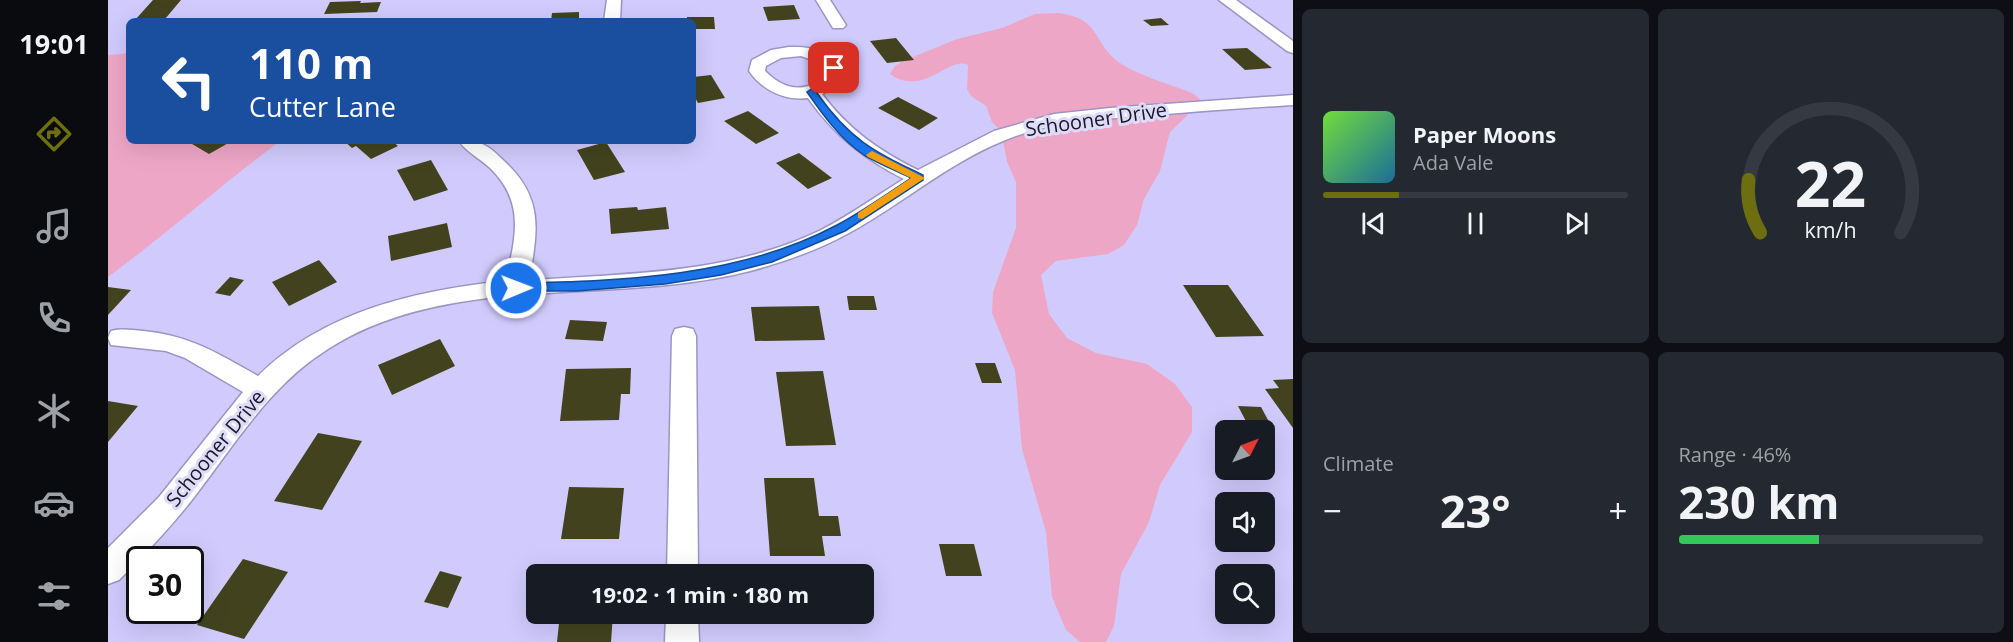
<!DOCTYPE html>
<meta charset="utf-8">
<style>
body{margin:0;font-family:"Open Sans",sans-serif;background:#242831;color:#f1f3f6;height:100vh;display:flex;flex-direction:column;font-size:22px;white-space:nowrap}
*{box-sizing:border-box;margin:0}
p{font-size:20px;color:#9ea1a6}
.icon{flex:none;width:33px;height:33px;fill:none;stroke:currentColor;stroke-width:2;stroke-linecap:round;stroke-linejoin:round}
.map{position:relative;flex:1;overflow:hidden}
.drawer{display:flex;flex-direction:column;gap:9px;padding:9px;background:#0d0f14;width:720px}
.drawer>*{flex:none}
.guide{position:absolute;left:18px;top:18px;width:570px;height:126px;border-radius:9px;box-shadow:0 6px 24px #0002;background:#1a4fa0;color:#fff;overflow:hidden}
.needle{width:39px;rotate:48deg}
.buttons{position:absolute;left:1107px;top:420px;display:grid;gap:12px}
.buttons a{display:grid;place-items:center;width:60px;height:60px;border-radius:9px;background:#171b24;box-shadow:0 6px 24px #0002;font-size:30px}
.speed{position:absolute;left:18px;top:546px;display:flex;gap:12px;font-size:30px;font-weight:700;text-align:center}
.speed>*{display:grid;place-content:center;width:78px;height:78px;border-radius:50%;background:#171b24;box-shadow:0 6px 24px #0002;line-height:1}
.speed .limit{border:3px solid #111;border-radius:9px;background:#fff;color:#111}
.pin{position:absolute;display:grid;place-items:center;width:51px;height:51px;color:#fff;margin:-26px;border-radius:12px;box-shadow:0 3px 9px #0006}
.me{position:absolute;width:66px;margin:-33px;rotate:89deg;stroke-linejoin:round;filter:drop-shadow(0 0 4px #0008)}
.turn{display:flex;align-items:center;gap:21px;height:126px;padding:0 24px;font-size:27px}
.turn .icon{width:78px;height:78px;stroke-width:2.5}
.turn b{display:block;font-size:42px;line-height:51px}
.big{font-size:45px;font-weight:700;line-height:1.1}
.drawer .widget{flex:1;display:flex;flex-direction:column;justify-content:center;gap:9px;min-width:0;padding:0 21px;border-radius:9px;background:#242831}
.drawer .dial{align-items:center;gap:0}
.dial svg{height:156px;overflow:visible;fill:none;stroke:#363941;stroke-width:7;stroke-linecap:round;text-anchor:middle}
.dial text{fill:#f1f3f6;stroke:none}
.song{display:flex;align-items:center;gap:18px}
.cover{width:72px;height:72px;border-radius:9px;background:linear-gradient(135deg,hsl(100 70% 55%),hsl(200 70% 35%))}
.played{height:6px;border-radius:3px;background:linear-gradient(90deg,#6d6e10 25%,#363941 25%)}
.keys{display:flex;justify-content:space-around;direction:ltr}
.heat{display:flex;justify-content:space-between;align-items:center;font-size:33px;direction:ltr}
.charge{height:9px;border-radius:4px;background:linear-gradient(90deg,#34c759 46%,#363941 0)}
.drawer .tiles{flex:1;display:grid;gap:9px;grid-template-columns:repeat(2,1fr)}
.trip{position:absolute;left:418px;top:564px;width:348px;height:60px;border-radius:9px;background:#171b24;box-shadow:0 6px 24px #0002;font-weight:700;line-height:60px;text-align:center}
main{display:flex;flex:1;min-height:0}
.tabs{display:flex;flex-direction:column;width:108px;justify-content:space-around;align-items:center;background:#090b0e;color:#9ea1a6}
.tabs .icon{width:42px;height:42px}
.tabs .active{color:#6d6e10}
.tabs b{font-size:27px;color:#f1f3f6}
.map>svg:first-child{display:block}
.green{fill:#eea6c7}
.building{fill:#42431e}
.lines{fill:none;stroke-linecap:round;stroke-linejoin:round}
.minor-casing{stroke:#9b95c4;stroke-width:3}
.minor{fill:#fff;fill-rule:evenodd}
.route{fill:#1a73e8;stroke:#114b97;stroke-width:1.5}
.slow{fill:#f59e0b}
.labels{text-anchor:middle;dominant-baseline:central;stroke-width:6;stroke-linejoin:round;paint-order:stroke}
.street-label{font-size:20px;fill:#1b182a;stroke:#dedbf9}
</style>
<main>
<nav class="tabs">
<b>19:01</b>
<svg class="icon active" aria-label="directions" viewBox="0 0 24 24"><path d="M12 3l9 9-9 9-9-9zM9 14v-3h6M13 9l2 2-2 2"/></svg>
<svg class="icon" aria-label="music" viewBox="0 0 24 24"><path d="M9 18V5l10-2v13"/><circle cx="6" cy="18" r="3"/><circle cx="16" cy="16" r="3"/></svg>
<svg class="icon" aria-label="phone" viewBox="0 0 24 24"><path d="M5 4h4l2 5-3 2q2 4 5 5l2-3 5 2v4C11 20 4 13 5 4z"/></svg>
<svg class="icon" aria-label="climate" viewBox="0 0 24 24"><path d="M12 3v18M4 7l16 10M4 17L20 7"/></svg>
<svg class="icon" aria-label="car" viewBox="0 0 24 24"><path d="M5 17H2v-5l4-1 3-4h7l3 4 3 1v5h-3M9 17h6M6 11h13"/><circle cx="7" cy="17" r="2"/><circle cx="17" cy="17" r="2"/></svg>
<svg class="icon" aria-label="filters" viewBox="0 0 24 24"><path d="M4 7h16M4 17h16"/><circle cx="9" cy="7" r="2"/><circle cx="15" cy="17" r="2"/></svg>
</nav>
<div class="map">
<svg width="1185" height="642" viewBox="0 0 1185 642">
<rect width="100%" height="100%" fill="#d1cbfd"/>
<!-- green -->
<path class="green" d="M950 13C994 18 984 43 1012 63 1033 77 1063 84 1086 94L1094 101 1062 132 1052 171 1036 199 1029 225 1016 245 1000 254 948 261 933 275 941 314 959 338 988 353 1039 364 1067 384 1084 407V432L1052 485 1041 522 1013 574 1006 626 998 642H972L958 630 944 597 938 532 914 449 907 370 884 313 885 292 908 228V182L899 162 893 131 884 122 878 106 863 96 859 89 860 65C841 55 816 98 782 74L787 66 795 61 849 39 894 28 927 14Z
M21 53V141H172C113 185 59 234 0 277V55Z"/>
<!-- building -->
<path class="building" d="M45 0H73L57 19 27 20Z
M253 1 252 3 273 2 269 12 216 14 222 2Z
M686 5 692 19 660 21 655 7Z
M471 12V21H443L444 13Z
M579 17H606L607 29H585V21H579Z
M1053 18 1061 25 1043 26 1035 20Z
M788 38 806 60 779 63 762 41Z
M1139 48 1164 68 1137 70 1114 49Z
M603 75 617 98 590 103 585 94V77Z
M790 97 830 118 811 130 770 108Z
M640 111 671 133 648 144 616 121Z
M79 141H124L101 154Z
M236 141H284L290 146 263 159 248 146 244 148Z
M498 142 517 172 486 180 469 150Z
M691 153 724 178 700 189 668 163Z
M323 160 340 190 306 201 289 170Z
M529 207 530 210 558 207 561 229 503 234 501 209Z
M339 223 344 247 283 261 280 236Z
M211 260 229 282 181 306 164 282Z
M122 277 136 280 122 296 107 293Z
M1075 285H1120L1156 336 1108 337Z
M0 287 23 290 0 315Z
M739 296H766L769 310H741Z
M711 306 717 340 647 341 643 307Z
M462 320 499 322 495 341 457 339Z
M332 339 347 366 284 395 270 365Z
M867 363H887L894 383H874Z
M523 368 522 394H513L511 420 452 421 458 369Z
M715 371 728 445 678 446 668 372Z
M1185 379V428L1157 389 1171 388 1165 380Z
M0 401 30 406 0 442Z
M1130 406 1153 407 1165 429H1142Z
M210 433 254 441 214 510 166 501Z
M656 478H706L711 516H730L733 536H714L717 556H662Z
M461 487 516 488 511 539H453Z
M831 544H866L874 576H838Z
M135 559 180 572 136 639 89 625Z
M332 571 354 577 340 608 316 602Z
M452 614H505L503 642H449Z"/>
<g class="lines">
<!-- minor casing -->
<g class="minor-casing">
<path id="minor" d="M499 0H513L512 21H496Z
M708 0H722L738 25 735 28H725Z
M1111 0H1128L1185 41V53L1179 51Z
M681 47C705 46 726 51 736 75L725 88 714 94C740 129 771 151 810 170L886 131 946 114 1002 108 1185 95V105C1134 108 1083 112 1032 116 986 120 939 122 895 141 839 164 794 204 741 233 710 250 676 262 642 271 507 306 341 271 220 349 162 385 128 443 87 496 64 526 38 553 11 580L0 584V548L51 497 135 392 77 358 58 351 3 345 0 338 3 331C14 328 24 330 35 331 81 335 111 354 150 376 216 311 309 290 398 281 407 238 418 203 382 168 373 159 358 152 351 141 373 141 379 144 395 160 436 197 430 230 421 280 518 274 621 274 711 231 741 216 768 196 796 179 756 159 726 135 700 98 677 101 654 90 641 71L644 60 663 50ZM693 56 710 62 719 74C699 94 677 91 657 71L658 66 673 58Z
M576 327 585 329 588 336 590 574H559L564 336 567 329Z
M558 614H590L591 642H557Z"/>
</g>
<!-- minor -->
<use href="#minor" class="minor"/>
</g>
<!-- route -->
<path class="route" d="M722 66H729L732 75 728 81 709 93C742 140 765 151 815 175V180L737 231 664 262 613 275 557 284 469 291H403L401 288 408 283C515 281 632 277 729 225 755 211 779 194 803 178 787 170 771 164 756 155 732 139 715 115 699 92L721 77Z"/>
<!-- slow -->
<path class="slow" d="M764 151 817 178 754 219 750 218V213L803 178 760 157 758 155Z"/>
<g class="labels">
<!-- street labels -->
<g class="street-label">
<text transform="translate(988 119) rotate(-8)">Schooner Drive</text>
<text transform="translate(107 448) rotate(-51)">Schooner Drive</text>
</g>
</g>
</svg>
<div class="buttons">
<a><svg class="needle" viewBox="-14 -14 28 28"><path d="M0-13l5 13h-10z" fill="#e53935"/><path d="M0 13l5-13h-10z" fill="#9ea1a6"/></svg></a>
<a><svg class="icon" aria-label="sound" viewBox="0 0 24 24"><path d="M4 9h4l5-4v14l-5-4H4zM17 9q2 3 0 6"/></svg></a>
<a><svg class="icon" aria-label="search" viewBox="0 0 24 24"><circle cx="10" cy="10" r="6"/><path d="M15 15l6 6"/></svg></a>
</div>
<div class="speed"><div class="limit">30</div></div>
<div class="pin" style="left:726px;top:68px;background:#d93025"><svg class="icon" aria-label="arrive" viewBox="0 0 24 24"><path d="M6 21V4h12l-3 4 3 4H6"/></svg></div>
<svg class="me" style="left:408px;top:288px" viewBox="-20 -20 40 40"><circle r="17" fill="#1a73e8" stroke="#fff" stroke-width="3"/><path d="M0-11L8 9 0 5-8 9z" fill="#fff"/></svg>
<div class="trip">19:02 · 1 min · 180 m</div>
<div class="guide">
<div class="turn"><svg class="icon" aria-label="left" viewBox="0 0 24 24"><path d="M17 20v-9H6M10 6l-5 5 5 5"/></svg><div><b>110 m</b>Cutter Lane</div></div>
</div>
</div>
<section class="drawer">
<div class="tiles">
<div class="widget">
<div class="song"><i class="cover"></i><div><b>Paper Moons</b><p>Ada Vale</p></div></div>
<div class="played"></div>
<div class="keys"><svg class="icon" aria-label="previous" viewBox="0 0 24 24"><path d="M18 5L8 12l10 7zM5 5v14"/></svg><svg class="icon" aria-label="pause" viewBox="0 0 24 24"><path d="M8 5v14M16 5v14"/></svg><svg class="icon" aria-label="next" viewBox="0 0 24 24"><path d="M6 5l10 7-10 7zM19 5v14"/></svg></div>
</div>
<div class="widget dial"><svg viewBox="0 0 100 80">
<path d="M14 69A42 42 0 1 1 86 69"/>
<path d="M14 69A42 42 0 0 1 8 42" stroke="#6d6e10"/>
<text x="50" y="56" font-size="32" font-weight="700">22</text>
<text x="50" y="72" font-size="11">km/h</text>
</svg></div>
<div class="widget"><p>Climate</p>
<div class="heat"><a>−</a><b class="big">23°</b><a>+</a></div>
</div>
<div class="widget"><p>Range · 46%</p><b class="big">230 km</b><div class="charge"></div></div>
</div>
</section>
</main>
